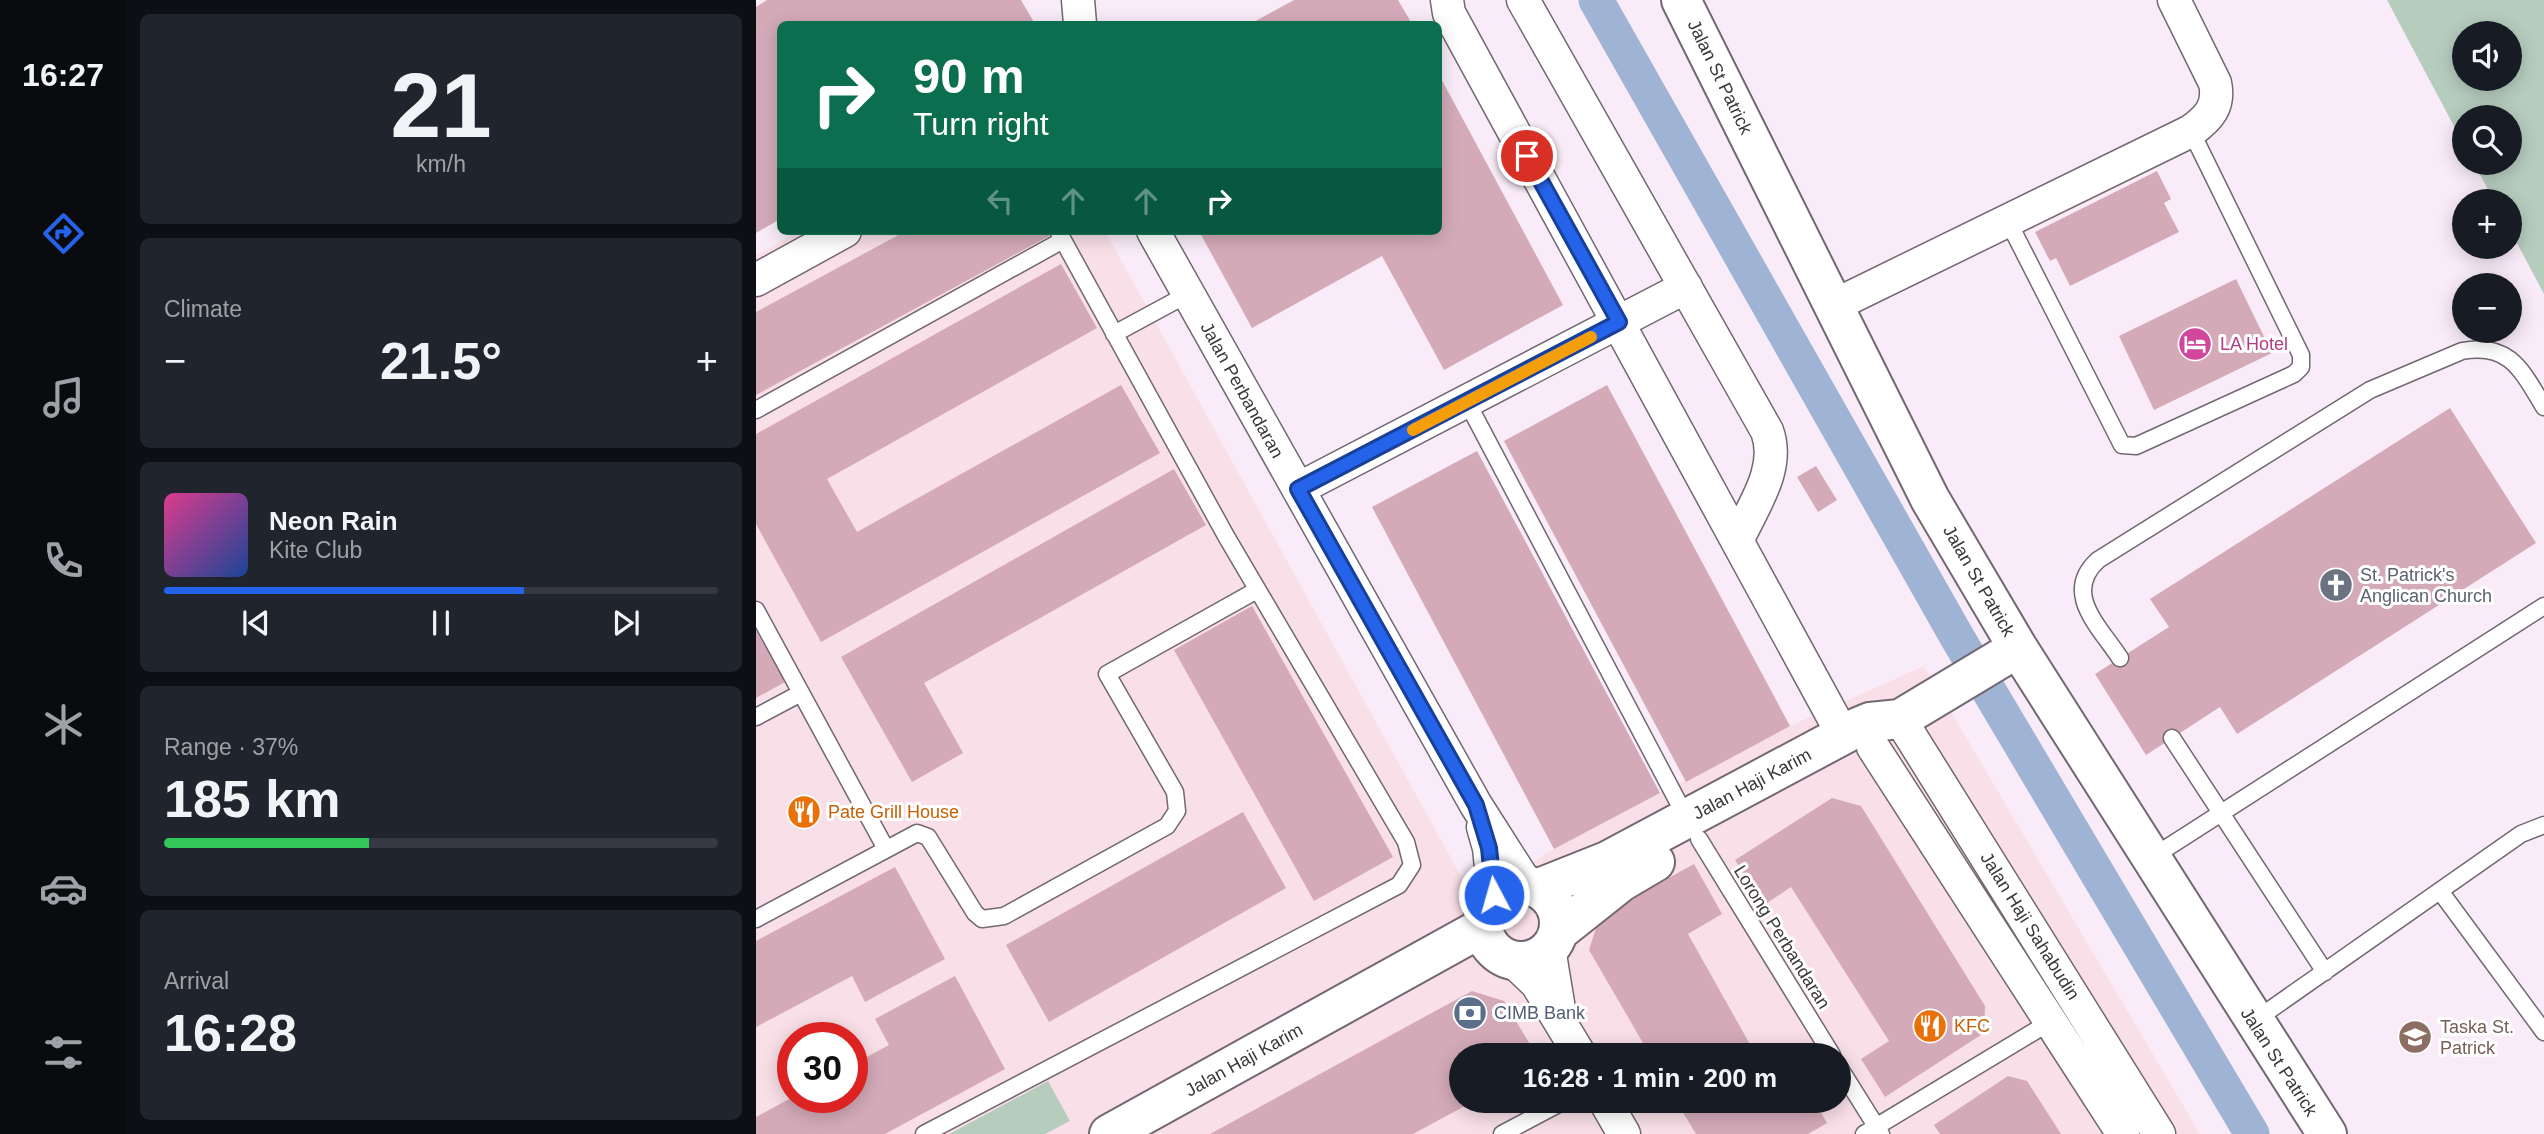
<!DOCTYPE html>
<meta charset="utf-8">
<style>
body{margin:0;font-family:Arial,sans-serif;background:#20242c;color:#f1f3f6;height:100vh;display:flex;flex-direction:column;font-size:26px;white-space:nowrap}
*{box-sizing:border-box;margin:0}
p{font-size:23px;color:#9ea1a6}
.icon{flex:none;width:38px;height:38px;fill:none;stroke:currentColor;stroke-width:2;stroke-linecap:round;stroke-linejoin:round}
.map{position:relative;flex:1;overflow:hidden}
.panel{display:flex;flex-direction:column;gap:14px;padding:14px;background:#0d0f14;width:630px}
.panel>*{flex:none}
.hud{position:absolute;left:21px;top:21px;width:665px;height:214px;border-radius:10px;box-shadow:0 4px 18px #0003;background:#0b6e4f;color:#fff;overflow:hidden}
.controls{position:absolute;left:1696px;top:21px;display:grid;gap:14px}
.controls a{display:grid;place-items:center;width:70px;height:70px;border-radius:50%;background:#171b24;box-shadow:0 4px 18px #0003;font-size:35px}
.speed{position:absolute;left:21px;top:1022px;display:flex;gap:14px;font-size:35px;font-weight:700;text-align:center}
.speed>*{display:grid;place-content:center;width:91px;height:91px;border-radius:50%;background:#171b24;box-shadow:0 4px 18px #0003;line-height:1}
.speed .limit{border:10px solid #d22;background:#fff;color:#111}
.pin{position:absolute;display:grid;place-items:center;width:60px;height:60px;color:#fff;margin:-30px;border:4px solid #fff;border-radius:50%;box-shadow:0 2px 7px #0007}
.me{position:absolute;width:77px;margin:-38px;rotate:354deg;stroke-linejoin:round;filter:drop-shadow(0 0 5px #0008)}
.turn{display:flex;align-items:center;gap:24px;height:147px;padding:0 21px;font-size:32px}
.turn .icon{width:91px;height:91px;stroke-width:2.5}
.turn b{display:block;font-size:49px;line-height:60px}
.lanes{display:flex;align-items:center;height:66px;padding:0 21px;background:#0003;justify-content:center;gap:35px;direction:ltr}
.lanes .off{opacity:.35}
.big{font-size:52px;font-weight:600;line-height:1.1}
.panel .widget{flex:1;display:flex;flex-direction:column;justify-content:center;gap:10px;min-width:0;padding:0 24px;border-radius:10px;background:#20242c}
.panel .dial{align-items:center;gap:0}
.dial b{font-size:91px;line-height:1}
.song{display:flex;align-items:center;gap:21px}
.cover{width:84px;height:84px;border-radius:10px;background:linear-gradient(135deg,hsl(330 70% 55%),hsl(220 70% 35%))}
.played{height:7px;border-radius:4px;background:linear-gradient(90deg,#2563eb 65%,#363941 65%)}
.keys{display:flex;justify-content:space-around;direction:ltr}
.heat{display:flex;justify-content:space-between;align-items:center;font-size:38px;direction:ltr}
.charge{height:10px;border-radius:5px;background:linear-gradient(90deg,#34c759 37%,#363941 0)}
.trip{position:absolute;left:693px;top:1043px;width:402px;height:70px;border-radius:35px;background:#171b24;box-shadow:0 4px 18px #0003;font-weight:600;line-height:70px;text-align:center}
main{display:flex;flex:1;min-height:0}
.tabs{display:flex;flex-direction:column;width:126px;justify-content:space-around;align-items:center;background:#090b0e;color:#9ea1a6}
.tabs .icon{width:49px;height:49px}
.tabs .on{color:#2563eb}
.tabs b{font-size:32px;color:#f1f3f6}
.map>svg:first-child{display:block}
.commercial{fill:#f9dfe7;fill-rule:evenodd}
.green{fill:#b6cdbe;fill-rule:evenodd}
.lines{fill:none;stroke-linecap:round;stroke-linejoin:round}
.canal{stroke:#9fb3d5;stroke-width:35}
.building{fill:#d4aab9}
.service-casing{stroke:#726772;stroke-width:19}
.minor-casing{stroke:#726772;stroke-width:35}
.tertiary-casing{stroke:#726772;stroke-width:42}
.service{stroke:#fff;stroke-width:16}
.minor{stroke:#fff;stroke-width:32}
.tertiary{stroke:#fff;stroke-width:38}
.route-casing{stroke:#184099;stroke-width:18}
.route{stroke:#2563eb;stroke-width:12}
.slow{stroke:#f59e0b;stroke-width:12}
.labels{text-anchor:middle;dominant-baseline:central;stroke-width:6;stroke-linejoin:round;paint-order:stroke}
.street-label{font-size:18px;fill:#3c373c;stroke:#fff}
.hotel-label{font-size:18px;fill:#b23c85;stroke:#fff;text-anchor:start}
.worship-label{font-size:18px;fill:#5b616d;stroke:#fff;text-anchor:start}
.food-label{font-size:18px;fill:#c56008;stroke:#fff;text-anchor:start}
.service-label{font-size:18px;fill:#4e5e75;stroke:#fff;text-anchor:start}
.education-label{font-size:18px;fill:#785e54;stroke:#fff;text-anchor:start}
</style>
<main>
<nav class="tabs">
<b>16:27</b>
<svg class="icon on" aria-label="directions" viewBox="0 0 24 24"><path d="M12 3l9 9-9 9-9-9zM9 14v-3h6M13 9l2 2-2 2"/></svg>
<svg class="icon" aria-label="music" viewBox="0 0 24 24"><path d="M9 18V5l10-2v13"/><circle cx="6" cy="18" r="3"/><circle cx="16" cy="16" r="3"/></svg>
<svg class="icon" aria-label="phone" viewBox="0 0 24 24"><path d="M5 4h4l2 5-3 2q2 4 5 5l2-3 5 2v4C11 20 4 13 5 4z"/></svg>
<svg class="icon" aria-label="climate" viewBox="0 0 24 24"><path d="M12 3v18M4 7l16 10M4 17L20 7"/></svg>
<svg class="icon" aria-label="car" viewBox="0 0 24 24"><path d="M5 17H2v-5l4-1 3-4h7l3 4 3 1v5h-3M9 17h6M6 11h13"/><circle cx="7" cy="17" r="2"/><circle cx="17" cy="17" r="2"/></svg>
<svg class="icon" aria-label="filters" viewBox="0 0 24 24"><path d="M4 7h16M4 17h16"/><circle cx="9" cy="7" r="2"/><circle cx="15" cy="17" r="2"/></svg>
</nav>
<section class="panel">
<div class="widget dial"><b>21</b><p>km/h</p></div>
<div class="widget"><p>Climate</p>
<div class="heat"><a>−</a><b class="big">21.5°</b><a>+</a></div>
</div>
<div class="widget">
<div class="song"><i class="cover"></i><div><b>Neon Rain</b><p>Kite Club</p></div></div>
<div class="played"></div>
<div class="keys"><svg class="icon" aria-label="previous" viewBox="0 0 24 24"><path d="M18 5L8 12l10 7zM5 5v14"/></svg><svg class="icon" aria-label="pause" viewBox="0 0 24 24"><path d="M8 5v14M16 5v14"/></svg><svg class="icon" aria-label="next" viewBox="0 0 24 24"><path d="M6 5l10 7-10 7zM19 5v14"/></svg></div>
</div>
<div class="widget"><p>Range · 37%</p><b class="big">185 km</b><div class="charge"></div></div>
<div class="widget"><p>Arrival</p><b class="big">16:28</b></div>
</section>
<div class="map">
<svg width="1788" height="1134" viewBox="0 0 1788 1134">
<rect width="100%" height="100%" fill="#f9ecf8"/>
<!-- commercial -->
<path class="commercial" d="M44 231H349L717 898 798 849 904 793 1034 726 1168 666 1444 1134H289L313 1120 271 1092 193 1134H0V255ZM37 1038H96V1097H37ZM705 1055H1083V1101H705Z"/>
<!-- green -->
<path class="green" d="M1631 0H1788V294L1754 230V201H1738L1718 163H1754V117H1708V145ZM1708 33H1754V79H1708Z
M292 1081 314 1121 289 1134H193Z"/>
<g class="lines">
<!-- canal -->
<path class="canal" d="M840 0 1201 637 1496 1134"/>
</g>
<!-- building -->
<path class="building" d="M11 0H265L279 24H24V219L0 233V7Z
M538 0H642L656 24H494Z
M682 73 807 305 688 370 626 256 496 328 443 231H682Z
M1401 171 1415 199 1408 203 1423 232 1314 286 1300 258 1294 261 1279 232Z
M150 231H290L293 236 0 395V312Z
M305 264 341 328 71 479 101 532 365 385 404 453 65 642 0 524V434Z
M1480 279 1516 353 1398 410 1363 336Z
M851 385 1034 726 930 782 748 441Z
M1694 408 1780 543 1481 734 1464 707 1390 755 1339 674 1413 627 1394 599Z
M721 451 904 793 798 849 616 507Z
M1060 466 1081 500 1062 512 1041 477Z
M418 469 450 525 168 683 207 753 156 782 85 657Z
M496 606 637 857 558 901 418 650Z
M0 630 29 682 0 698Z
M1076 798 1105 806 1229 1006 1228 1033 1129 1097 1105 1059 1133 1041 1035 887 1008 905 979 860Z
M487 812 530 888 293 1022 250 945Z
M938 864 966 914 932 934 1000 1055H894L833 950 844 916Z
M139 867 189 959 109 1002 96 976 0 1027V941Z
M199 976 249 1069 129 1134H0V1117L37 1097H96V1065L133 1045 119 1019Z
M716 991 748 1001 775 1046 772 1055H705V1101H718L657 1134H454Z
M1252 1076 1271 1081 1305 1134H1184L1178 1125Z
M920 1101H1058L1071 1123 1052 1134H940Z"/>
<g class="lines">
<!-- service casing -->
<g class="service-casing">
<path id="service" d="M1252 221 1366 445 1380 446 1538 374 1545 367V355L1435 131
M358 334 432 294
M711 402 931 819
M0 410 307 240
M0 610 130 849
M1364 658C1343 626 1306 593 1342 560L1614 390 1706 351C1754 342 1766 371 1788 407
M0 717 45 693
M1416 738 1569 972
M943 839 1076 1055
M1395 858 1788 606
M1684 891 1788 1032
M0 919 161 833 172 837 219 913 226 919 248 916 411 826 421 811 419 792 351 674 501 590
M1498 1021 1765 834 1788 825
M1083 1067 1125 1134
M168 1134 643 885 656 865 650 842 470 536 302 231
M746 1134 808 1101
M1108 1134 1294 1022"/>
</g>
<!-- minor casing -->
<g class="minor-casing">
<path id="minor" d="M322 0 324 24
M691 0 693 13 1087 735
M767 0 1011 431C1025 468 997 506 982 539
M397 231 720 805 771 885
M0 280 89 231
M1077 306 1435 131C1453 118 1464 106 1459 83L1418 0
M542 489 930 287
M1144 719 1403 1134
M1117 747 1367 1134
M727 827 733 848 738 896
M793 948 803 1009
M756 960 781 984 824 1055
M849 1101 868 1134"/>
</g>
<!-- tertiary casing -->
<g class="tertiary-casing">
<path id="tertiary" d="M925 0 1174 499 1262 648 1571 1134
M727 923a38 38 0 1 1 76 0a38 38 0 1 1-76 0Z
M783 888 851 861 1102 727 1114 722 1144 719 1262 648
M802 932 865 882 899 862
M353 1134 727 927"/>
</g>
<!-- service -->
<use href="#service" class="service"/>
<!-- minor -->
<use href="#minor" class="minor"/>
<!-- tertiary -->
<use href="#tertiary" class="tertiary"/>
</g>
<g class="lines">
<!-- route casing -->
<g class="route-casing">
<path id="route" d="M738 895 733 848 720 805 542 489 863 322 771 156"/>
</g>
<!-- route -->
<use href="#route" class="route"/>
<!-- slow -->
<path class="slow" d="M657 430 835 337"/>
</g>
<!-- icons -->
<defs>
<g id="hotel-disc" transform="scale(1.75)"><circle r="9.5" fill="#d1479c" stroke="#fff"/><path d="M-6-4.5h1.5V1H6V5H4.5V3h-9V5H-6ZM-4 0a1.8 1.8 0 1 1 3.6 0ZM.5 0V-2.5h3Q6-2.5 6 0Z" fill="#fff"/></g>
<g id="church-disc" transform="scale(1.75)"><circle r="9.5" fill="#6b7280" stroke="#fff"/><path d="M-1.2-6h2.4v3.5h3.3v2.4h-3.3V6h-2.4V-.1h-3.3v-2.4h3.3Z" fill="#fff"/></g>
<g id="restaurant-disc" transform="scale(1.75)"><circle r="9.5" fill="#e8710a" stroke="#fff"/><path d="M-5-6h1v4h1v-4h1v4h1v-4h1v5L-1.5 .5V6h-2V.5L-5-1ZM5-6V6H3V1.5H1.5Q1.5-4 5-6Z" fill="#fff"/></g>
<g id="bank-disc" transform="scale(1.75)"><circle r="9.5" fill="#5c6f8a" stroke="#fff"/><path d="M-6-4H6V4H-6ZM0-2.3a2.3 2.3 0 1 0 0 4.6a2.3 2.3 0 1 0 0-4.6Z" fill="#fff"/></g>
<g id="school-disc" transform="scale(1.75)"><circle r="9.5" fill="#8d6e63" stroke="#fff"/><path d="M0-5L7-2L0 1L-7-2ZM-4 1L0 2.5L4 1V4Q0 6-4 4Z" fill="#fff"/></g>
</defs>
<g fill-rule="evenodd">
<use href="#hotel-disc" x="1439" y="344"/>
<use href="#church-disc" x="1580" y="585"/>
<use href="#restaurant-disc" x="48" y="812"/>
<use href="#bank-disc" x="714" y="1013"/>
<use href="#restaurant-disc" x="1174" y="1026"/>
<use href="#school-disc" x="1659" y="1037"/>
</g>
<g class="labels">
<!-- street labels -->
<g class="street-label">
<text transform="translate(964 77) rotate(64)">Jalan St Patrick</text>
<text transform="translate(486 390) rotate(61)">Jalan Perbandaran</text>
<text transform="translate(1223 581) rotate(60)">Jalan St Patrick</text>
<text transform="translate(996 784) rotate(-28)">Jalan Haji Karim</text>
<text transform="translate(1274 926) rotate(58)">Jalan Haji Sahabudin</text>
<text transform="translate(1026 937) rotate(58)">Lorong Perbandaran</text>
<text transform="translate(488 1060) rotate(-29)">Jalan Haji Karim</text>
<text transform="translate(1523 1062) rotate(57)">Jalan St Patrick</text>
</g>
<!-- hotel labels -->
<g class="hotel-label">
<text x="1464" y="344">LA Hotel</text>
</g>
<!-- worship labels -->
<g class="worship-label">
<text x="1604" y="575">St. Patrick's<tspan x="1604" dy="21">Anglican Church</tspan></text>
</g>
<!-- food labels -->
<g class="food-label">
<text x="72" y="812">Pate Grill House</text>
<text x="1198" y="1026">KFC</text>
</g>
<!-- service labels -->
<g class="service-label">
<text x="738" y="1013">CIMB Bank</text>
</g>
<!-- education labels -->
<g class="education-label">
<text x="1684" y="1027">Taska St.<tspan x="1684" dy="21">Patrick</tspan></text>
</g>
</g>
</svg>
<div class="controls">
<a><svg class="icon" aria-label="sound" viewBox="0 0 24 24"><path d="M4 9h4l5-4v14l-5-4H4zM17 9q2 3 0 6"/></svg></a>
<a><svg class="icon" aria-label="search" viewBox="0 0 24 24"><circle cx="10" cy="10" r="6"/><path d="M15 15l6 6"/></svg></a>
<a>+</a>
<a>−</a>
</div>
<div class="speed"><div class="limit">30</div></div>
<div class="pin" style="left:771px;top:156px;background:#d93025"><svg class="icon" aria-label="arrive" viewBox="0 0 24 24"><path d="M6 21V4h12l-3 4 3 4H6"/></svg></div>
<svg class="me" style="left:738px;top:895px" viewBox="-20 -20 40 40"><circle r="17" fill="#2563eb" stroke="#fff" stroke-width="3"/><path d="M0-11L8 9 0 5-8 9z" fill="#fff"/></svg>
<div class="trip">16:28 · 1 min · 200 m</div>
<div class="hud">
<div class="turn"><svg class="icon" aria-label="right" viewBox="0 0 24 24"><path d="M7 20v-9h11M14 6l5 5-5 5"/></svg><div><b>90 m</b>Turn right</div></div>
<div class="lanes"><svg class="icon off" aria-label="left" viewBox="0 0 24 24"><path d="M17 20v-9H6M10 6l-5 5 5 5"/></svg><svg class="icon off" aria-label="ahead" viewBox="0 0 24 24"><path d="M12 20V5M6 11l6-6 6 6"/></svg><svg class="icon off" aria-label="ahead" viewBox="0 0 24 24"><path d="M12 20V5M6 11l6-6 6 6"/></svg><svg class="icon" aria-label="right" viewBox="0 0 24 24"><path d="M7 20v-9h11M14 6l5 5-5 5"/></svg></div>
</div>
</div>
</main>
